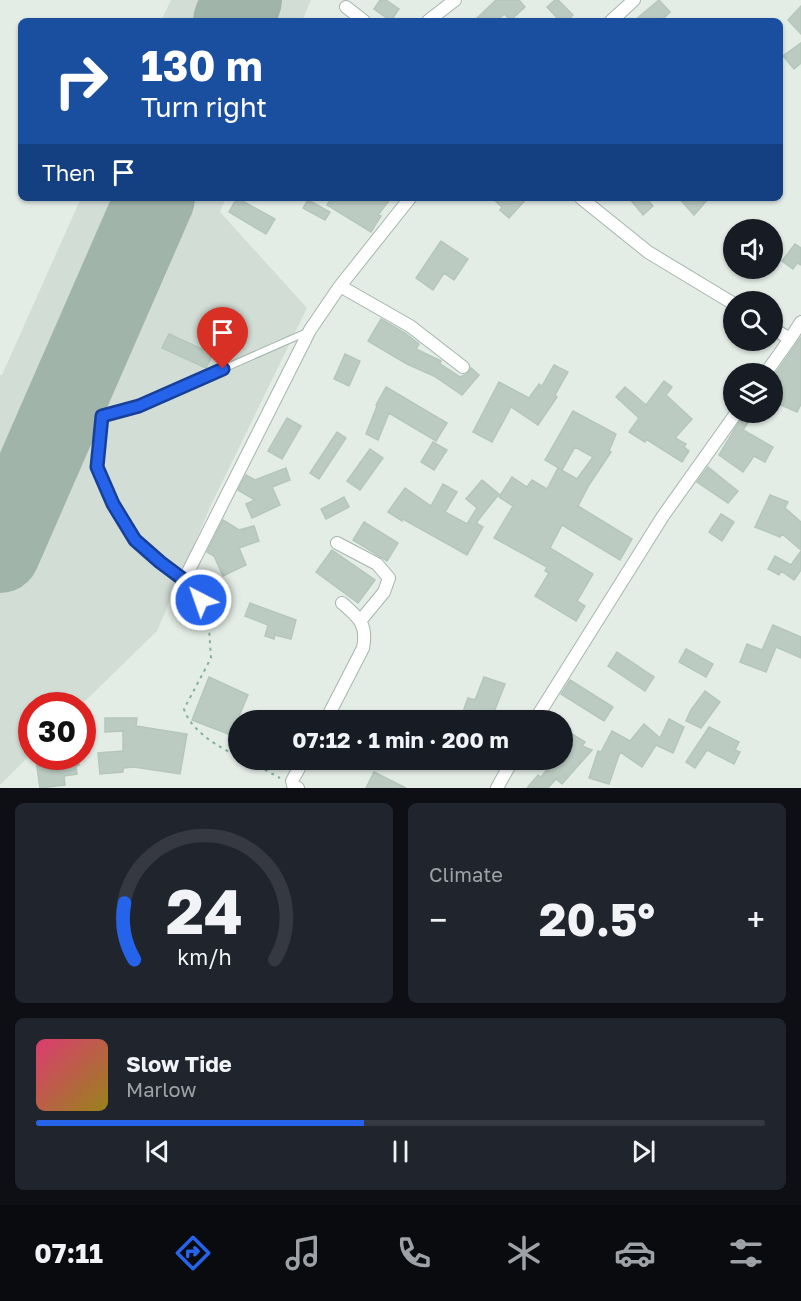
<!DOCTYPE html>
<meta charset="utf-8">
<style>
body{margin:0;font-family:"Golos Text",sans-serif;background:#20242c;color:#f1f3f6;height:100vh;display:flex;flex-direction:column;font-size:22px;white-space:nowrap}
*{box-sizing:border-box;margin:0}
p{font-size:20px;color:#9ea1a6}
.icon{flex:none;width:33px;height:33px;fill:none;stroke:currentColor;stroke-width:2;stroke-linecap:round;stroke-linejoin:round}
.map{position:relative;height:788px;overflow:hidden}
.sheet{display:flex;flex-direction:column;gap:15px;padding:15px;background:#0d0f14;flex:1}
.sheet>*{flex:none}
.hud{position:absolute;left:18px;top:18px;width:765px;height:183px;border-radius:9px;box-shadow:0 2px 4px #0004;background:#1a4fa0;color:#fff;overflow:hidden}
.buttons{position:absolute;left:723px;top:219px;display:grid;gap:12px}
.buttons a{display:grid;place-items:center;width:60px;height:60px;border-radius:50%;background:#171b24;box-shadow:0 2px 4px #0004;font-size:30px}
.speed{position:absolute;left:18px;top:692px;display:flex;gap:12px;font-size:30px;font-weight:700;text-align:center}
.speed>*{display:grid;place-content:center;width:78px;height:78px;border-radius:50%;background:#171b24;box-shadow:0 2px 4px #0004;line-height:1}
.speed .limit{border:9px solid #d22;background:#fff;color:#111}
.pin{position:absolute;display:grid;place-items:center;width:51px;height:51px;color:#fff;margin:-62px -26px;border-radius:50% 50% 50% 0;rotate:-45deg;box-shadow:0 0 6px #0007}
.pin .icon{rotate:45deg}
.me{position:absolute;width:66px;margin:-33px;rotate:319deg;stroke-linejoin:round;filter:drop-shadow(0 0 4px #0008)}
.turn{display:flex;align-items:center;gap:21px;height:126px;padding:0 24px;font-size:27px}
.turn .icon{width:78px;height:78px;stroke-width:2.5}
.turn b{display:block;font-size:42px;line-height:51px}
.then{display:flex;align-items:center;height:57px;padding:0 24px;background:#0003;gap:12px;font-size:22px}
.big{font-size:45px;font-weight:700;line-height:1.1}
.sheet .card{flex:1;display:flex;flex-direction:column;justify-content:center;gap:9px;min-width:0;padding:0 21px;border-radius:9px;background:#20242c}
.sheet .dial{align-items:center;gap:0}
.dial svg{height:156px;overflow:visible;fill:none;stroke:#363941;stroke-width:7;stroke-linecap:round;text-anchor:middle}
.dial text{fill:#f1f3f6;stroke:none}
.song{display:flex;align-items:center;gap:18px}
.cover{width:72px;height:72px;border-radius:9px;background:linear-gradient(135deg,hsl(340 70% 55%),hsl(50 70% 35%))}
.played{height:6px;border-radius:3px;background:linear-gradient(90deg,#2563eb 45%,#363941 45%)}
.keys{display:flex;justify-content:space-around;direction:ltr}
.heat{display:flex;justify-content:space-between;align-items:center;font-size:33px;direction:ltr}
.sheet .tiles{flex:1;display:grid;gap:15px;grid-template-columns:1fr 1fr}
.card:last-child{grid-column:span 2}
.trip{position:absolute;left:228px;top:710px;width:345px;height:60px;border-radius:30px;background:#171b24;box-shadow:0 2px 4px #0004;font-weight:700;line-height:60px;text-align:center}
.menu{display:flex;height:96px;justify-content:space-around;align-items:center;background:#090b0e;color:#9ea1a6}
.menu .icon{width:42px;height:42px}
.menu .current{color:#2563eb}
.menu b{font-size:27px;color:#f1f3f6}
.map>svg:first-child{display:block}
.built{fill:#d1ddd5}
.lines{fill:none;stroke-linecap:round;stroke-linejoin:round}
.runway{stroke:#a0b4a9;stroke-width:80}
.building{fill:#bbcbc1;stroke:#b5c6bc;stroke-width:1.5}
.lane-casing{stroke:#a5b5ac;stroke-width:8}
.street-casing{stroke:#a5b5ac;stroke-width:14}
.path{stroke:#83b099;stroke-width:2;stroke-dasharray:3 4.5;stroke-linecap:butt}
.lane{stroke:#fff;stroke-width:6}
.street{stroke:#fff;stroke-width:12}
.route-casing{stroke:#184099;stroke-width:15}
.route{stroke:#2563eb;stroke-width:10}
</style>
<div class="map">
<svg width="801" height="788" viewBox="0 0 801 788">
<rect width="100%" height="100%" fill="#e3ede6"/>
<!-- built -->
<path class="built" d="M171 0H311L302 21H161Z
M81 198H226L220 212 307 308 211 505 157 631 81 705H32L31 754 0 785V375H2Z"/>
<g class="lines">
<!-- runway -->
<path class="runway" d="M233 21 242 0
M0 553 155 198"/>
</g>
<!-- building -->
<path class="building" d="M380 0H386L399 9 391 21 374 9Z
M496 0H519L525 7 511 20 504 14 497 21H474Z
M555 0H558L573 15 567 21H560L547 7Z
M659 0 670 12 661 21H634Z
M801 6V34L788 20Z
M801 43V63L794 69 783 56Z
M237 198 275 219 266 234 229 212Z
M331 198H391L378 215 381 216 371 232 327 205Z
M492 198H527L509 218 500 210 502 207Z
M629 198H646L653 206 643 215Z
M679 198H709L694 215Z
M308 200 330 212 325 220 303 208Z
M441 241 468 259 454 280 444 273 433 290 416 278Z
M795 244 801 248V265L797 263 793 269 782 261Z
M381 319 405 333 419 344 416 349 441 361 440 364 460 377 467 374 471 368 479 375 462 395 434 376 407 364 368 341Z
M169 334 213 354 206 368 162 348Z
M801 337V404L797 412 772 401V395L781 379 775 374Z
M345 354 360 361 349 386 334 379Z
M554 365 568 372 555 395 557 397 538 425 511 407 492 442 473 432 499 382 529 398 539 384 542 386Z
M664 381 672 387 666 395 692 419 675 438 686 444 684 447 689 451 682 462 646 439 645 442 629 432 639 418 616 397 625 387 646 405Z
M386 387 447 423 436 441 389 413 378 440 366 434 377 406 376 405Z
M573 411 616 434 609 451 611 452 589 485 578 506 632 539 620 560 562 525 550 548 593 574 577 601 585 606 576 621 535 596 549 573 545 571 547 567 494 538 513 506 499 497 512 477 527 487 532 480 547 489 558 468 577 479 593 457 575 447 562 470 545 460Z
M745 412H755L743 430 773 447 765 462 754 456 743 472 719 455Z
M287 418 301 426 282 459 268 451Z
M337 432 346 438 319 479 310 473Z
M433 442 447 450 434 470 421 462Z
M370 449 383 458 360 490 347 481Z
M708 467 738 491 728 503 697 482Z
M286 468 290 480 272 487 280 505 252 518 246 504 255 500 238 490 246 475 255 480Z
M482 480 499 494 476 523 483 527 467 555 403 519 402 521 388 512 405 488 431 506 443 484 457 492 445 512 467 524 477 508 466 499Z
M770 495 788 502 785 508 801 522V550L782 534 780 537 755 527Z
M344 497 349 507 326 519 321 509Z
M721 514 734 522 722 541 709 532Z
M223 520 239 530 254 526 259 541 239 548 246 565 223 576 214 556 207 552Z
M364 522 398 543 387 561 353 540Z
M332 550 375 580 358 603 316 572Z
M801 551V570L794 580 781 571 779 575 768 569 775 556 791 565Z
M250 603 296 620 291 639 275 635 274 639 265 636 268 625 245 616Z
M773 625 801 637V658L776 647 766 672 740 662 747 644 762 650Z
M686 649 713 664 706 677 679 662Z
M617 652 654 677 645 691 608 666Z
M209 677 248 695 231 735 192 720Z
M484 677 505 684 491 720H460L468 698 475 700Z
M570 680 613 707 604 721 561 694Z
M705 691 720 702 701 728 686 721 691 710Z
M105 718H137L136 726 187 734 180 774 134 767 123 768V772L100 774 98 753 123 751V731L105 732Z
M669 719 684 727 673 753 656 745 642 767 620 752 609 784 589 778 598 751 601 752 612 731 630 741 644 724 660 738Z
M709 727 739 742 735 750 740 752 734 764 707 750 695 768 686 762Z
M562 728 585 742 582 746 592 750 562 784 556 779 548 788H527L538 775 541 777 555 760 558 763 562 759 573 745 562 739Z
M41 756H78L79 765 76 766 77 774 64 776 65 785 40 788 36 760Z
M374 772 406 788H366Z"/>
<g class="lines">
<!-- lane casing -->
<g class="lane-casing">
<path id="lane" d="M184 580 160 562 135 540 113 504 97 467 102 416 139 406 307 332"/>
</g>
<!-- street casing -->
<g class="street-casing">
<path id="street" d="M346 7 364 21
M428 21 455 0
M611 21 634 0
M410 198 340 286 410 326 463 367
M581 198 648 252 734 304
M790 339 801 322
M765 374 790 339 772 328
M337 543 377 564 389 578 384 592 361 620
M201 600 184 580 310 330 340 286
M326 720 363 648C368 624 358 617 342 603
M535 720 663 516 737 412
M298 788 293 785 292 781 304 759
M497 788 513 759"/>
</g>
<!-- path -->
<path class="path" d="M204 611 209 628 211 658 184 709C190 730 219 748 238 756
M245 759 280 778"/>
<!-- lane -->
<use href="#lane" class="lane"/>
<!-- street -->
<use href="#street" class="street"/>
</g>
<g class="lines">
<!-- route casing -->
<g class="route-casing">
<path id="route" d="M201 600 184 580 160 562 135 540 113 504 97 467 102 416 139 406 223 369"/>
</g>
<!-- route -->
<use href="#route" class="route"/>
</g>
</svg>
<div class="buttons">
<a><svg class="icon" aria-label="sound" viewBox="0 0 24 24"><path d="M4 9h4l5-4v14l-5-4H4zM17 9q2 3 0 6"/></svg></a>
<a><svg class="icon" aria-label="search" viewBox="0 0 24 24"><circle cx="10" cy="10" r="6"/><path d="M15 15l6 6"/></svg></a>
<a><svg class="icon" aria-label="layers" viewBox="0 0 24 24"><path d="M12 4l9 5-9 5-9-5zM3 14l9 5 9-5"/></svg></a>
</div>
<div class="speed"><div class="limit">30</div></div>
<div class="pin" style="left:223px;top:369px;background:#d93025"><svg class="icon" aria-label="arrive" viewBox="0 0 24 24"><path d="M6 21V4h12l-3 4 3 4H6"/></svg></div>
<svg class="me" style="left:201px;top:600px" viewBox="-20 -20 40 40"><circle r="17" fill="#2563eb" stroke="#fff" stroke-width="3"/><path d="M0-11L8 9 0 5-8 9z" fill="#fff"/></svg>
<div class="trip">07:12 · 1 min · 200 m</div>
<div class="hud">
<div class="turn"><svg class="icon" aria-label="right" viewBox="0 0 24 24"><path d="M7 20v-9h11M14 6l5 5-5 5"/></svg><div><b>130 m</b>Turn right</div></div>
<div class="then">Then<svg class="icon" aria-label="arrive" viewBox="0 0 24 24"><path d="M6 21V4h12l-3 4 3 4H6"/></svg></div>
</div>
</div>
<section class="sheet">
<div class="tiles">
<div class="card dial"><svg viewBox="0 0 100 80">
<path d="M14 69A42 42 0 1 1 86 69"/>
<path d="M14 69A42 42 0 0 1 9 40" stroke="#2563eb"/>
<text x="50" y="56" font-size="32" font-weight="700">24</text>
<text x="50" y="72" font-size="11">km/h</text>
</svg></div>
<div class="card"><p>Climate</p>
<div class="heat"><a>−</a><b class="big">20.5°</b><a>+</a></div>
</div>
<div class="card">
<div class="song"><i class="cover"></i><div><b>Slow Tide</b><p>Marlow</p></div></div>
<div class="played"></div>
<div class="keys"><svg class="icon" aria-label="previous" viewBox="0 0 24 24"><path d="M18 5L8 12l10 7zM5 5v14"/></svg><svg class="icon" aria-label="pause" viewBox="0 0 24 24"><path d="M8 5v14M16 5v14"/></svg><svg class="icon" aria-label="next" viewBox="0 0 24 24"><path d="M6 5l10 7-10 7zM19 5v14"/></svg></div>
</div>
</div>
</section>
<nav class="menu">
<b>07:11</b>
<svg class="icon current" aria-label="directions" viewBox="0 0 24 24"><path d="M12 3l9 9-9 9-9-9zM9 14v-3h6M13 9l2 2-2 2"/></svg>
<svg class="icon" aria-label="music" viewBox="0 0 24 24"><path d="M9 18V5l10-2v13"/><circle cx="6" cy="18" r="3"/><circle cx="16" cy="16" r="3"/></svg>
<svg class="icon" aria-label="phone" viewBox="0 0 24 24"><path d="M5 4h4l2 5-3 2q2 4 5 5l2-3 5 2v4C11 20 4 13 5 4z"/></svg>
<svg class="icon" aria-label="climate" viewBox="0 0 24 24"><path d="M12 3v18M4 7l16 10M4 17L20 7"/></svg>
<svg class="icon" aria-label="car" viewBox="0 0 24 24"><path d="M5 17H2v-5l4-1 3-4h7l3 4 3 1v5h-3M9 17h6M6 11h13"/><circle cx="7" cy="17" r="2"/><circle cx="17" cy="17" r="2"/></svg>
<svg class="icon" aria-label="filters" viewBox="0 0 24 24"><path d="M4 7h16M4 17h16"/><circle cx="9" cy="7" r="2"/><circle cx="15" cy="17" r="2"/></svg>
</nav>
